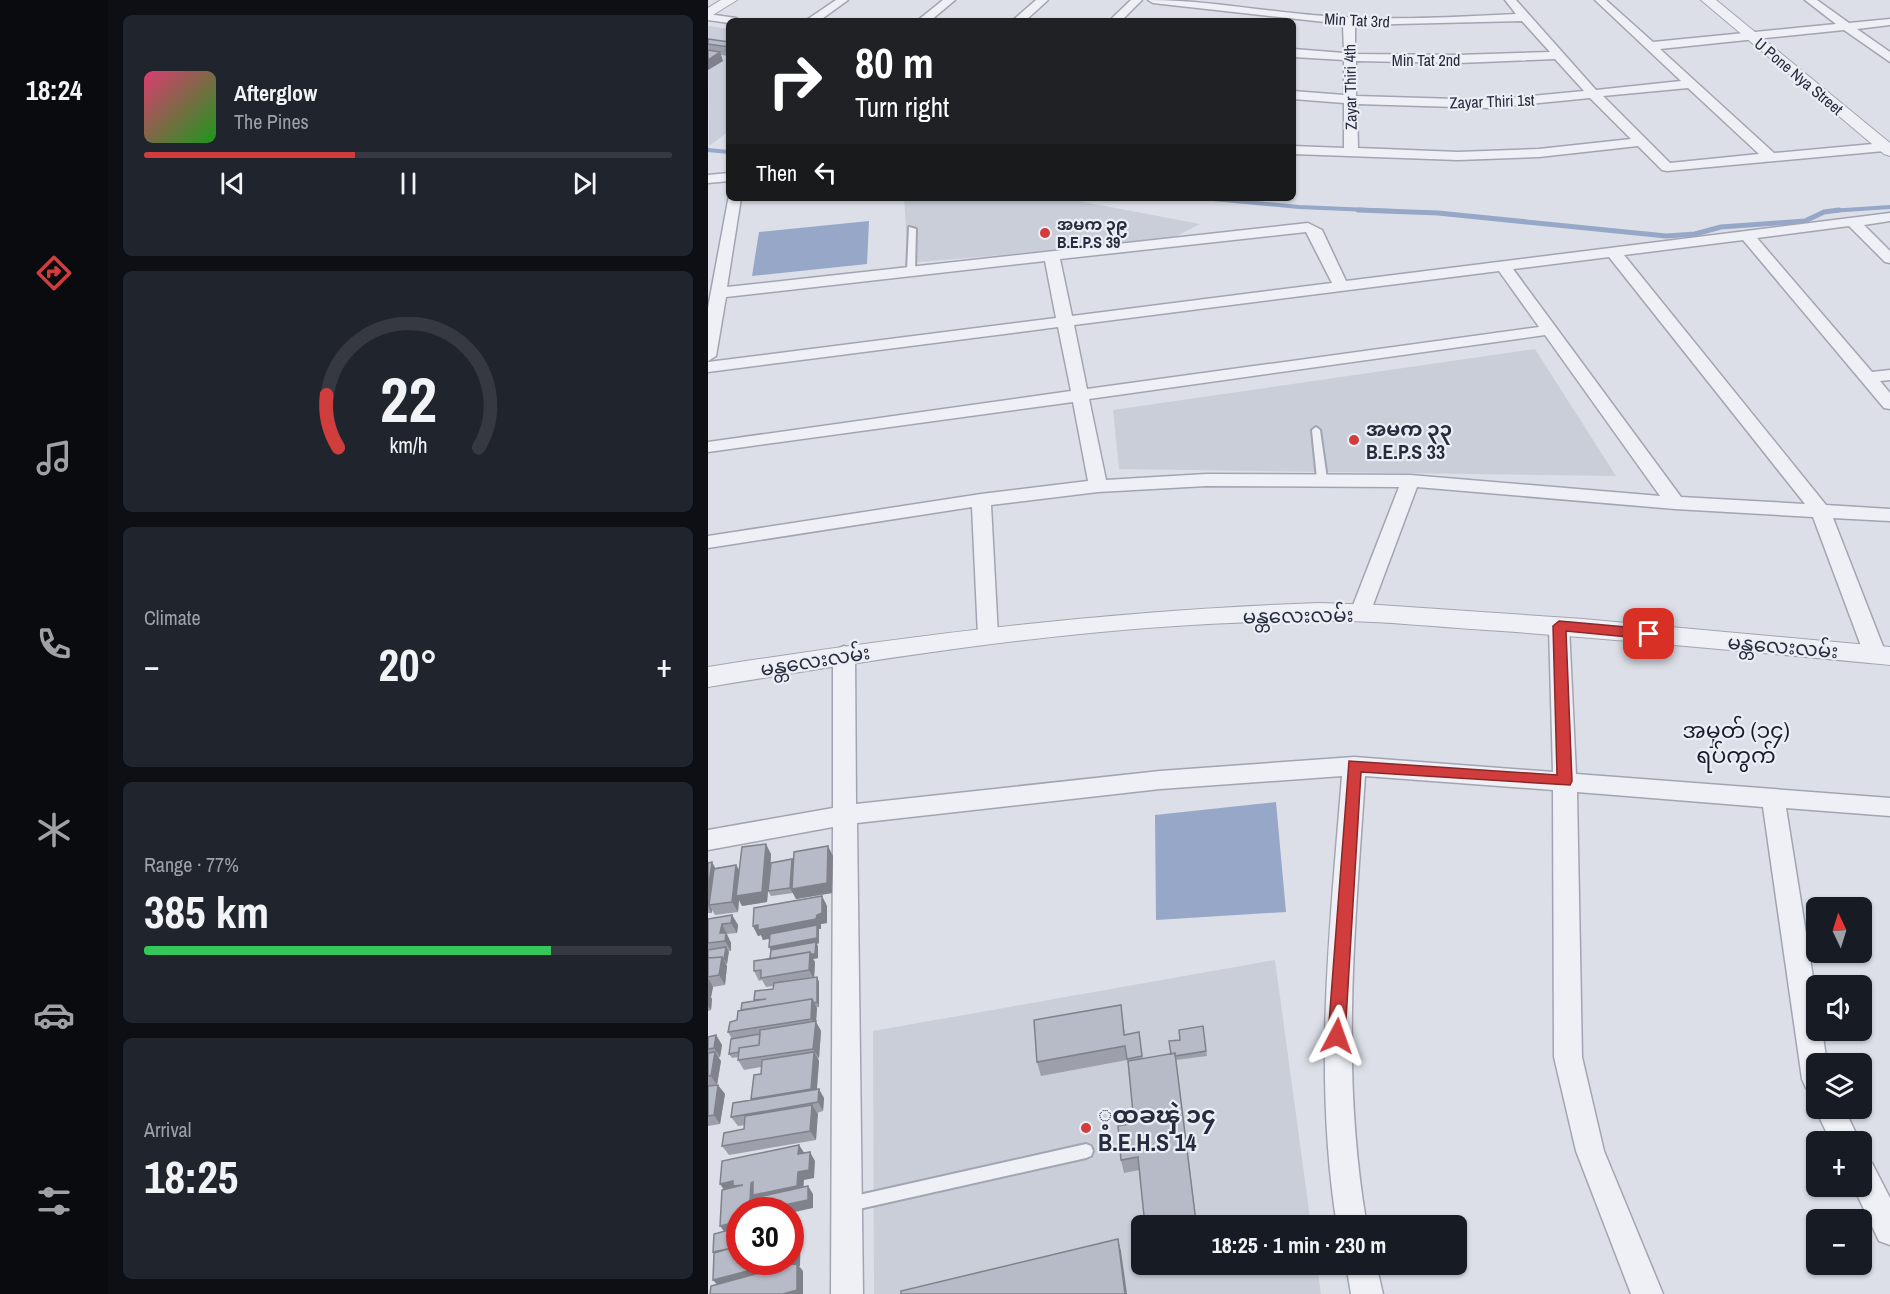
<!DOCTYPE html>
<meta charset="utf-8">
<style>
body{margin:0;font-family:"Archivo Narrow","Noto Sans Myanmar",sans-serif;background:#20242c;color:#f1f3f6;height:100vh;display:flex;flex-direction:column;font-size:22px;white-space:nowrap}
*{box-sizing:border-box;margin:0}
p{font-size:20px;color:#9ea1a6}
.icon{flex:none;width:33px;height:33px;fill:none;stroke:currentColor;stroke-width:2;stroke-linecap:round;stroke-linejoin:round}
.map{position:relative;flex:1;overflow:hidden}
.drawer{display:flex;flex-direction:column;gap:15px;padding:15px;background:#0d0f14;width:600px}
.drawer>*{flex:none}
.banner{position:absolute;left:18px;top:18px;width:570px;height:183px;border-radius:9px;box-shadow:0 2px 4px #0004;background:#202124;color:#fff;overflow:hidden}
.needle{width:39px;rotate:356deg}
.tools{position:absolute;left:1098px;top:897px;display:grid;gap:12px}
.tools a{display:grid;place-items:center;width:66px;height:66px;border-radius:9px;background:#171b24;box-shadow:0 2px 4px #0004;font-size:30px}
.speed{position:absolute;left:18px;top:1197px;display:flex;gap:12px;font-size:30px;font-weight:700;text-align:center}
.speed>*{display:grid;place-content:center;width:78px;height:78px;border-radius:50%;background:#171b24;box-shadow:0 2px 4px #0004;line-height:1}
.speed .limit{border:9px solid #d22;background:#fff;color:#111}
.pin{position:absolute;display:grid;place-items:center;width:51px;height:51px;color:#fff;margin:-26px;border-radius:12px;box-shadow:0 3px 9px #0006}
.me{position:absolute;width:66px;margin:-33px;rotate:4deg;stroke-linejoin:round;filter:drop-shadow(0 0 4px #0008)}
.turn{display:flex;align-items:center;gap:21px;height:126px;padding:0 30px;font-size:27px}
.turn .icon{width:78px;height:78px;stroke-width:2.5}
.turn b{display:block;font-size:42px;line-height:51px}
.then{display:flex;align-items:center;height:57px;padding:0 30px;background:#0003;gap:12px;font-size:22px}
.big{font-size:45px;font-weight:700;line-height:1.1}
.drawer .tile{flex:1;display:flex;flex-direction:column;justify-content:center;gap:9px;min-width:0;padding:0 21px;border-radius:9px;background:#20242c}
.drawer .dial{align-items:center;gap:0}
.dial svg{height:156px;overflow:visible;fill:none;stroke:#363941;stroke-width:7;stroke-linecap:round;text-anchor:middle}
.dial text{fill:#f1f3f6;stroke:none}
.song{display:flex;align-items:center;gap:18px}
.cover{width:72px;height:72px;border-radius:9px;background:linear-gradient(135deg,hsl(340 70% 55%),hsl(120 70% 35%))}
.played{height:6px;border-radius:3px;background:linear-gradient(90deg,#d13d3d 40%,#363941 40%)}
.keys{display:flex;justify-content:space-around;direction:ltr}
.heat{display:flex;justify-content:space-between;align-items:center;font-size:33px;direction:ltr}
.charge{height:9px;border-radius:4px;background:linear-gradient(90deg,#34c759 77%,#363941 0)}
.trip{position:absolute;left:423px;top:1215px;width:336px;height:60px;border-radius:9px;background:#171b24;box-shadow:0 2px 4px #0004;font-weight:700;line-height:60px;text-align:center}
main{display:flex;flex:1;min-height:0}
.menu{display:flex;flex-direction:column;width:108px;justify-content:space-around;align-items:center;background:#090b0e;color:#9ea1a6}
.menu .icon{width:42px;height:42px}
.menu .on{color:#d13d3d}
.menu b{font-size:27px;color:#f1f3f6}
.map>svg:first-child{display:block}
.built{fill:#caced9}
.water{fill:#96a7c8}
.lines{fill:none;stroke-linecap:round;stroke-linejoin:round}
.stream-far1{stroke:#96a7c8;stroke-width:4}
.stream{stroke:#96a7c8;stroke-width:5}
.service-casing{stroke:#a2a5b1;stroke-width:4}
.minor-casing{stroke:#a2a5b1;stroke-width:3}
.tertiary-casing{stroke:#a2a5b1;stroke-width:2}
.service{fill:#eff0f5;fill-rule:evenodd}
.minor{fill:#eff0f5;fill-rule:evenodd}
.tertiary{fill:#eff0f5;fill-rule:evenodd}
.wall{fill:#9da0ab}
.shaded-wall{fill:#80828b}
.building{fill:#b7bac7;stroke:#80828b;stroke-width:1.5}
.route{fill:#d13d3d;stroke:#882828;stroke-width:1.5}
.poi-dot{fill:#d13d3d;stroke:#eceef5;stroke-width:2}
.labels{text-anchor:middle;dominant-baseline:central;stroke-width:4.5;stroke-linejoin:round;paint-order:stroke}
.far-street-label{font-size:16px;fill:#262b3e;stroke:#eceef5}
.far-poi-label{font-size:16px;font-weight:bold;fill:#262b3e;stroke:#eceef5;text-anchor:start}
.poi-label{font-size:20px;font-weight:bold;fill:#262b3e;stroke:#eceef5;text-anchor:start}
.street-label{font-size:20px;fill:#262b3e;stroke:#eceef5}
.quarter-label{font-size:22px;fill:#181c2e;stroke:#eceef5}
.near-poi-label{font-size:24px;font-weight:bold;fill:#262b3e;stroke:#eceef5;text-anchor:start}
</style>
<main>
<nav class="menu">
<b>18:24</b>
<svg class="icon on" aria-label="directions" viewBox="0 0 24 24"><path d="M12 3l9 9-9 9-9-9zM9 14v-3h6M13 9l2 2-2 2"/></svg>
<svg class="icon" aria-label="music" viewBox="0 0 24 24"><path d="M9 18V5l10-2v13"/><circle cx="6" cy="18" r="3"/><circle cx="16" cy="16" r="3"/></svg>
<svg class="icon" aria-label="phone" viewBox="0 0 24 24"><path d="M5 4h4l2 5-3 2q2 4 5 5l2-3 5 2v4C11 20 4 13 5 4z"/></svg>
<svg class="icon" aria-label="climate" viewBox="0 0 24 24"><path d="M12 3v18M4 7l16 10M4 17L20 7"/></svg>
<svg class="icon" aria-label="car" viewBox="0 0 24 24"><path d="M5 17H2v-5l4-1 3-4h7l3 4 3 1v5h-3M9 17h6M6 11h13"/><circle cx="7" cy="17" r="2"/><circle cx="17" cy="17" r="2"/></svg>
<svg class="icon" aria-label="filters" viewBox="0 0 24 24"><path d="M4 7h16M4 17h16"/><circle cx="9" cy="7" r="2"/><circle cx="15" cy="17" r="2"/></svg>
</nav>
<section class="drawer">
<div class="tile">
<div class="song"><i class="cover"></i><div><b>Afterglow</b><p>The Pines</p></div></div>
<div class="played"></div>
<div class="keys"><svg class="icon" aria-label="previous" viewBox="0 0 24 24"><path d="M18 5L8 12l10 7zM5 5v14"/></svg><svg class="icon" aria-label="pause" viewBox="0 0 24 24"><path d="M8 5v14M16 5v14"/></svg><svg class="icon" aria-label="next" viewBox="0 0 24 24"><path d="M6 5l10 7-10 7zM19 5v14"/></svg></div>
</div>
<div class="tile dial"><svg viewBox="0 0 100 80">
<path d="M14 69A42 42 0 1 1 86 69"/>
<path d="M14 69A42 42 0 0 1 8 42" stroke="#d13d3d"/>
<text x="50" y="56" font-size="32" font-weight="700">22</text>
<text x="50" y="72" font-size="11">km/h</text>
</svg></div>
<div class="tile"><p>Climate</p>
<div class="heat"><a>−</a><b class="big">20°</b><a>+</a></div>
</div>
<div class="tile"><p>Range · 77%</p><b class="big">385 km</b><div class="charge"></div></div>
<div class="tile"><p>Arrival</p><b class="big">18:25</b></div>
</section>
<div class="map">
<svg width="1182" height="1294" viewBox="0 0 1182 1294">
<rect width="100%" height="100%" fill="#dcdfe7"/>
<!-- built -->
<path class="built" d="M0 26 21 29V131L1 146Z
M196 198H354L492 224 459 241 200 263Z
M827 349 908 476 411 469 405 410Z
M567 960 603 1225 434 1226V1264L609 1265 613 1294H166L165 1031Z"/>
<!-- water -->
<path class="water" d="M161 221 159 264 44 276 51 232Z
M568 802 578 912 448 920 447 815Z"/>
<g class="lines">
<!-- stream-far1 -->
<path class="stream-far1" d="M0 150 21 152
M494 198 591 207 685 211
M1122 211 1182 207"/>
<!-- stream -->
<path class="stream" d="M650 210 730 213 958 236 987 234 1013 227 1097 221 1116 212 1131 210"/>
<!-- service casing -->
<g class="service-casing">
<path id="service" d="M201 227 208 229 207 271 203 273 199 271Z
M608 427 612 430 619 479 614 482 609 479 604 430Z
M378 1144 383 1146 385 1151 383 1156 378 1158 142 1211 137 1209 135 1204 137 1199 142 1197Z"/>
</g>
<!-- minor casing -->
<g class="minor-casing">
<path id="minor" d="M128 0H140L111 21H97Z
M235 0H247L222 21H209Z
M328 0H340L317 21H304Z
M423 0H434L413 21H401Z
M440 0C499 0 558 12 617 16 681 21 744 17 808 14L797 0H808L888 90 973 81 887 0H898L945 42 1128 24 1097 0H1109L1141 23 1182 19V25L1149 29 1182 52V62L1136 30 952 49 1066 153 1176 143 1182 148 1176 151 959 171 954 170 930 146 831 157 750 160 585 154V146L636 148V103L585 99V91L636 95V60L585 57V49L636 53 635 24 445 3ZM814 21 842 52 750 55 647 54V25ZM847 59 876 91 781 100 648 96V61L750 63ZM980 88 1051 154 962 163 895 96ZM882 98 923 139 831 149 750 152 650 148 649 104 781 108Z
M0 14 28 18 34 21H21V23L0 20Z
M21 173V181L0 183V175Z
M21 195V198H33L19 287 600 223 614 230 638 281 1182 213V221L1156 225 1182 251V263L1177 262 1141 226 1049 238 1164 372 1182 370V380L1172 381 1182 393V409L1176 408 1035 240 916 255 1118 505 1182 509V521L1125 518 1178 654 1174 659 1167 662 1160 659 1156 654 1105 517 967 509 709 487 662 613 659 618 652 620 645 618 642 613 691 487 498 486 390 492 283 505 290 636 287 641 280 643 273 641 270 636 264 507 0 548V536L273 494 380 481 365 402 0 452V442L363 391 350 327 0 372V362L348 318 337 261 18 297 8 356 0 361V308ZM598 232 624 283 364 316 352 259ZM901 257 1097 504 973 497 805 269ZM791 271 831 327 379 389 366 325ZM837 335 952 496 702 475 498 474 398 480 381 399Z
M851 619 858 621 861 626 868 774 1182 798V816L1078 808 1108 996V1030H1114L1119 1064H1108V1092L1098 1088 1094 1079 1055 807 869 792 874 1057 896 1151 955 1294H923L868 1151 846 1057 845 790 657 776C647 929 632 1073 659 1226H629C605 1074 622 928 634 776L452 789 149 823 155 1294H123L125 827 0 850V830L125 808V654L129 649 136 646 143 649 147 654 148 804 452 771 646 757 845 772 841 626 844 621Z
M1108 1104V1108H1136L1152 1142H1123L1107 1108Z
M1154 1158 1164 1163 1182 1198V1245L1171 1241 1145 1186H1154Z
M638 1264H668L675 1294H643Z"/>
</g>
<!-- tertiary casing -->
<g class="tertiary-casing">
<path id="tertiary" d="M13 0H29L0 18V8Z
M993 0H1008L1182 143V156L1176 154Z
M611 603 671 605 875 619 1182 647V665C1047 652 913 639 778 630 728 627 678 621 629 621 418 619 207 653 0 687V667C203 635 405 610 611 603Z"/>
</g>
<!-- service -->
<use href="#service" class="service"/>
<!-- minor -->
<use href="#minor" class="minor"/>
<!-- tertiary -->
<use href="#tertiary" class="tertiary"/>
</g>
<!-- wall -->
<path class="wall" d="M0 39 21 42V56L13 55 15 61 0 70Z
M63 854V863L125 856 124 893 88 899 85 891V893L63 896 60 891 63 864 59 902 34 906 31 900 30 912 7 915 4 910V913H0V863L7 868 28 865 31 870Z
M114 896 119 906V923L113 924V929H111V943L109 944 110 947V958L105 959 107 962 106 977H109L111 982V1007H109L108 1022 113 1031 111 1058H110L111 1061 109 1089 116 1098 115 1111 109 1113 108 1140 21 1155 14 1146 36 1129 37 1125 30 1126 23 1117 44 1100 43 1099 53 1074V1067L36 1070 30 1060 31 1057 24 1058 21 1054 24 1039 20 1032 29 1020 33 1010 47 1001 46 1000 65 989 66 986 58 987 54 980 51 981 46 971 62 959 63 950 61 947 62 938 55 940 53 935 50 936 45 926Z
M24 915 30 925 29 933 19 934 23 943V951H20L19 964H18L19 966 17 985 5 987 3 997 4 999 3 1010 0 1011V919Z
M413 1005 417 1035 431 1032 435 1059 463 1054 472 1040 495 1026 499 1056 468 1060 489 1226H437L431 1170 416 1173 413 1160 426 1123 422 1073 419 1060 333 1076 329 1062Z
M8 1035 14 1045 12 1057 10 1058 13 1061 9 1085 17 1094 12 1124 0 1126V1037Z"/>
<!-- shaded-wall -->
<path class="shaded-wall" d="M12 52 15 61 0 70V60Z
M58 844 63 854 59 902 34 906 31 900 30 912 24 902 28 865 34 875Z
M120 846 125 856 124 893 88 899 82 888 84 859Z
M4 862 10 873 1 905 4 910V913L0 906V889Z
M114 896 119 906V923L113 924V929H111V943L109 944 110 947V958L105 959 107 962 106 980 101 970V960L65 967 62 962 102 955V952L103 954H107V944L64 952 61 947 109 938V930L55 940 53 935 50 936 45 926 50 925 52 929 108 919 109 915 114 913Z
M24 915 30 925 29 933 23 923Z
M14 924 23 943V951L12 933Z
M18 947 21 952 19 964 16 959Z
M14 957 19 966 17 985 11 975Z
M109 977 111 982V1007L109 1002Z
M0 978 5 987 3 997 0 992Z
M0 992 4 999 3 1010 0 1006Z
M104 999 109 1008 108 1022 113 1031 111 1058 105 1049 107 1027 103 1019Z
M8 1035 14 1045 12 1057 6 1048Z
M7 1052 13 1061 9 1085 3 1076Z
M106 1052 111 1061 108 1098 103 1089Z
M10 1085 17 1094 12 1124 6 1115Z
M111 1089 116 1098 115 1111 110 1102Z
M104 1105 110 1114 108 1140 102 1131Z
M91 1145 97 1154H90Z
M102 1152 107 1161 106 1178 96 1180 95 1194 42 1199 43 1183 90 1172Z
M25 1181V1186L28 1191 18 1193 12 1184Z
M100 1186 105 1194V1208L82 1213V1210H52Z
M87 1213 93 1221 92 1266H91L95 1271V1294H75L12 1288 5 1280 74 1262H82Z
M32 1221V1231L18 1234 12 1226Z
M410 1239 413 1251 419 1294H417Z"/>
<!-- building -->
<path class="building" d="M0 39 21 42V47L0 44Z
M0 50 12 52 0 60Z
M58 844 54 892 28 896 34 847Z
M120 846 119 883 84 889 86 852Z
M84 859 82 888 60 891 63 863Z
M4 862 0 889V863Z
M28 865 24 902 1 905 6 869Z
M114 896V913L109 915 108 919 50 930V925L45 926 46 908Z
M24 915 23 923 14 924 12 933H18L17 941 0 943V919Z
M109 925V938L61 947 62 934Z
M108 942 107 954H103L102 952 62 959 63 950Z
M18 947 16 959H15L14 957 0 958V950Z
M102 952 101 970 53 978V970L46 971V961Z
M14 957 11 975 0 977V958Z
M109 977V1002L106 1003 104 999 33 1010 34 1003 58 999 46 1000 47 991 65 989 66 983Z
M104 999 103 1019 20 1032 22 1022 29 1020 30 1011Z
M413 1005 416 1035 431 1032 434 1056 419 1059 417 1046 329 1062 326 1020Z
M108 1021 105 1049 30 1060 31 1048 51 1045 52 1030Z
M495 1026 498 1051 467 1056V1053L463 1054 461 1041 472 1040 471 1030Z
M52 1034 51 1045 31 1048V1052L21 1054 23 1039Z
M8 1035 6 1048 0 1049V1037Z
M7 1052 3 1076H0V1053Z
M106 1052 103 1089 43 1099 46 1075 53 1074 54 1060Z
M467 1053 488 1222 467 1226H437L430 1157 413 1160 410 1126 426 1123 420 1061Z
M10 1085 6 1115 0 1116V1086Z
M111 1089 110 1102 23 1117 25 1103Z
M104 1105 102 1131 14 1146 16 1133 36 1129 37 1116Z
M91 1145 90 1154 102 1152 101 1170 90 1172 89 1186 45 1195V1182L43 1183 42 1199 100 1186V1200L52 1210H32V1221L12 1226 14 1190 35 1185 25 1186V1181L12 1184 14 1161Z
M87 1213 86 1258 82 1259V1214Z
M32 1227V1262H74L5 1280 6 1253 24 1248 5 1252 6 1234Z
M410 1239 417 1294H193V1291Z
M89 1263V1290L75 1294H2L3 1286Z"/>
<!-- route -->
<path class="route" d="M851 621 941 629 948 634 941 639 858 631 864 781 862 785 653 772 637 1036 635 1042 629 1045 622 1042 620 1036 641 761 849 775 845 626Z"/>
<!-- markers -->
<g class="poi-dot">
<circle cx="337" cy="233" r="6"/>
<circle cx="646" cy="440" r="6"/>
<circle cx="378" cy="1128" r="6"/>
</g>
<g class="labels">
<!-- far-street labels -->
<g class="far-street-label">
<text transform="translate(649 20) rotate(3)">Min Tat 3rd</text>
<text x="718" y="60">Min Tat 2nd</text>
<text transform="translate(1091 76) rotate(40)">U Pone Nya Street</text>
<text transform="translate(642 87) rotate(-91)">Zayar Thiri 4th</text>
<text transform="translate(784 101) rotate(-2)">Zayar Thiri 1st</text>
</g>
<!-- far-poi labels -->
<g class="far-poi-label">
<text x="349" y="224">အမက ၃၉<tspan x="349" dy="18">B.E.P.S 39</tspan></text>
</g>
<!-- poi labels -->
<g class="poi-label">
<text x="658" y="428">အမက ၃၃<tspan x="658" dy="23">B.E.P.S 33</tspan></text>
</g>
<!-- street labels -->
<g class="street-label">
<text transform="translate(590 615) rotate(-1)">မန္တလေးလမ်း</text>
<text transform="translate(1075 646) rotate(5)">မန္တလေးလမ်း</text>
<text transform="translate(107 660) rotate(-9)">မန္တလေးလမ်း</text>
</g>
<!-- quarter labels -->
<g class="quarter-label">
<text x="1028" y="730">အမှတ် (၁၄)<tspan x="1028" dy="25">ရပ်ကွက်</tspan></text>
</g>
<!-- near-poi labels -->
<g class="near-poi-label">
<text x="390" y="1114">့ထခၾဲ ၁၄<tspan x="390" dy="28">B.E.H.S 14</tspan></text>
</g>
</g>
</svg>
<div class="tools">
<a><svg class="needle" viewBox="-14 -14 28 28"><path d="M0-13l5 13h-10z" fill="#e53935"/><path d="M0 13l5-13h-10z" fill="#9ea1a6"/></svg></a>
<a><svg class="icon" aria-label="sound" viewBox="0 0 24 24"><path d="M4 9h4l5-4v14l-5-4H4zM17 9q2 3 0 6"/></svg></a>
<a><svg class="icon" aria-label="layers" viewBox="0 0 24 24"><path d="M12 4l9 5-9 5-9-5zM3 14l9 5 9-5"/></svg></a>
<a>+</a>
<a>−</a>
</div>
<div class="speed"><div class="limit">30</div></div>
<div class="pin" style="left:941px;top:634px;background:#d93025"><svg class="icon" aria-label="arrive" viewBox="0 0 24 24"><path d="M6 21V4h12l-3 4 3 4H6"/></svg></div>
<svg class="me" style="left:629px;top:1036px" viewBox="-20 -20 40 40"><path d="M0-17L14 15 0 8-14 15z" fill="#d13d3d" stroke="#fff" stroke-width="4"/></svg>
<div class="trip">18:25 · 1 min · 230 m</div>
<div class="banner">
<div class="turn"><svg class="icon" aria-label="right" viewBox="0 0 24 24"><path d="M7 20v-9h11M14 6l5 5-5 5"/></svg><div><b>80 m</b>Turn right</div></div>
<div class="then">Then<svg class="icon" aria-label="left" viewBox="0 0 24 24"><path d="M17 20v-9H6M10 6l-5 5 5 5"/></svg></div>
</div>
</div>
</main>
